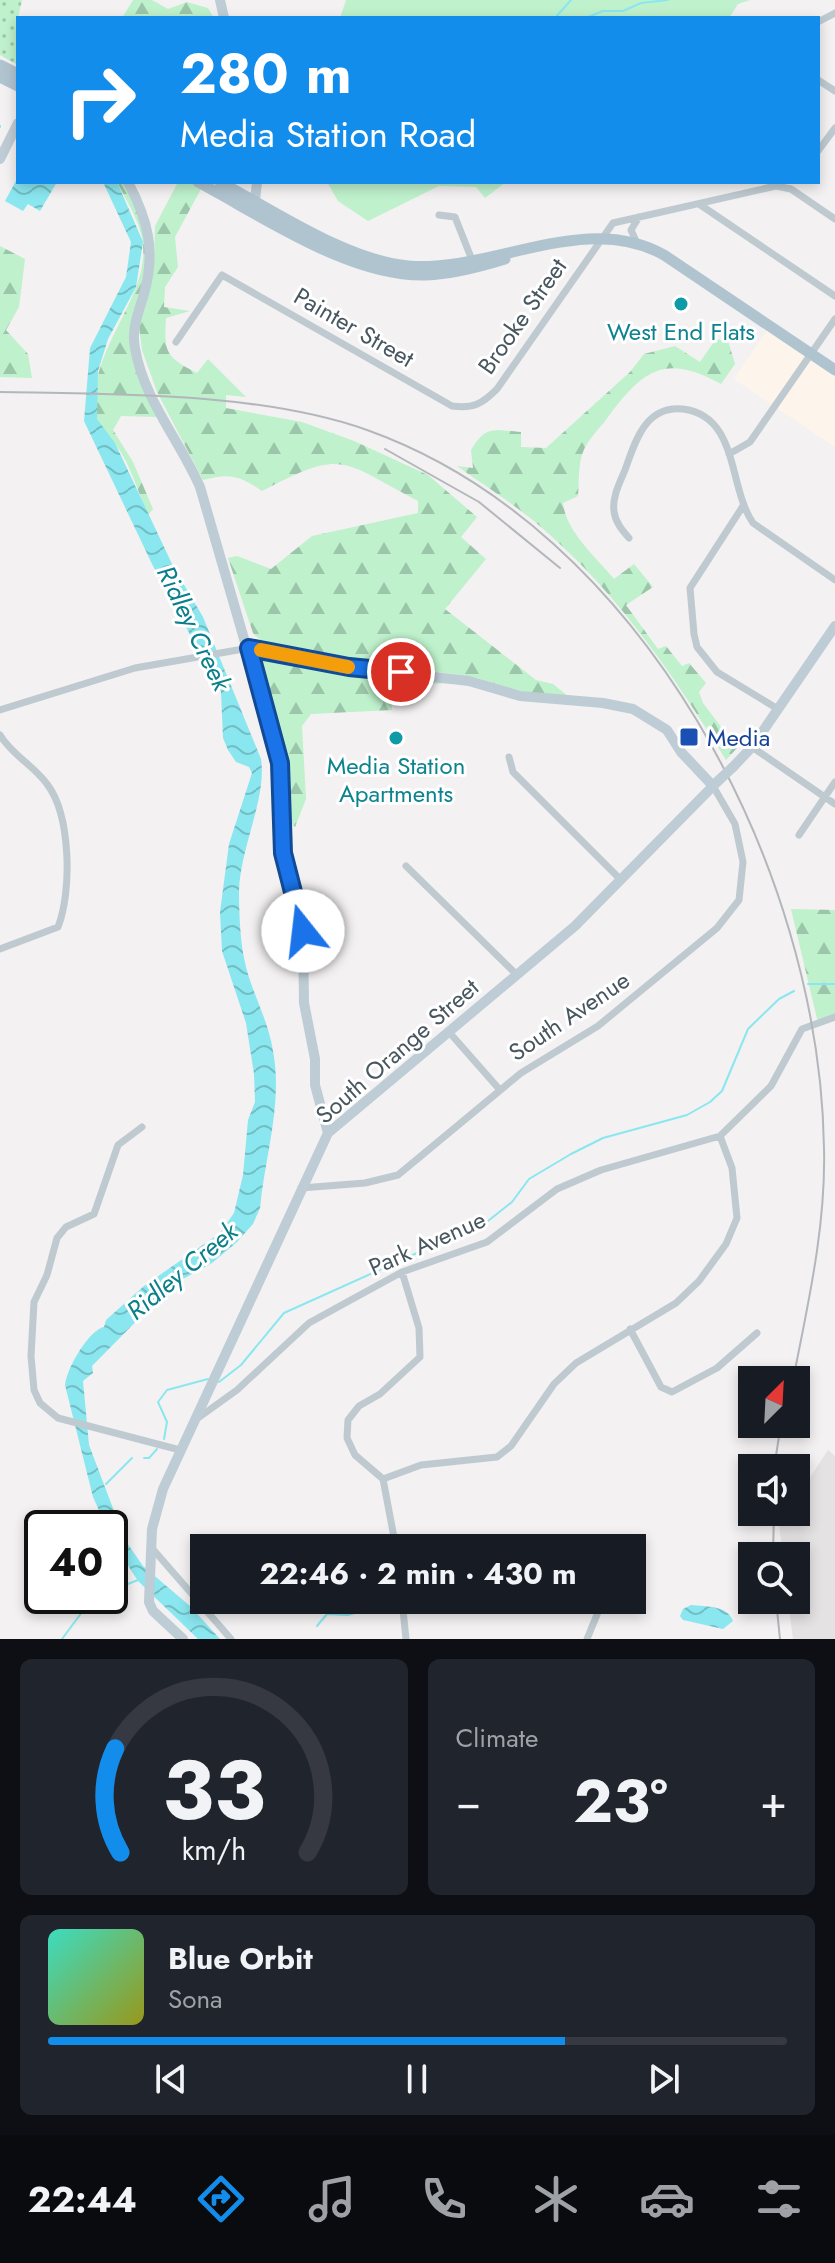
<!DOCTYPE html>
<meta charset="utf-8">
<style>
body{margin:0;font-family:Jost,sans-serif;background:#20242c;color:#f1f3f6;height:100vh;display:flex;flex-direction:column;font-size:30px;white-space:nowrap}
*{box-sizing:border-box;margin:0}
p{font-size:26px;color:#9ea1a6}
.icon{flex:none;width:44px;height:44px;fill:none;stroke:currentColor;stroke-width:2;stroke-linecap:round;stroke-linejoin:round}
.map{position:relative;height:1639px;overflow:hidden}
.panel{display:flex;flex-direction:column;gap:20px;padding:20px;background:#0d0f14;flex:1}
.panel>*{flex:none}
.guide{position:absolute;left:16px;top:16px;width:804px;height:168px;border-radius:0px;box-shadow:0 4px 12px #0003;background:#138deb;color:#fff;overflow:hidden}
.needle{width:52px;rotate:24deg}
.fabs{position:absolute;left:738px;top:1366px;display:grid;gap:16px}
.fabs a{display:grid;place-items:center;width:72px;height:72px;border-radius:0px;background:#171b24;box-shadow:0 4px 12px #0003;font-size:40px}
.speed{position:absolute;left:24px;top:1510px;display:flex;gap:16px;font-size:40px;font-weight:700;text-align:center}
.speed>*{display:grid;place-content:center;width:104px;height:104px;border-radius:50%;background:#171b24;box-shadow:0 4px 12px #0003;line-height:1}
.speed .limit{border:4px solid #111;border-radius:12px;background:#fff;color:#111}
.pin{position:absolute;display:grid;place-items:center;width:68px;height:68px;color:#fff;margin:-34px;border:4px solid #fff;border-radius:50%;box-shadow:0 2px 8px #0007}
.me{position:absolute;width:88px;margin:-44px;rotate:344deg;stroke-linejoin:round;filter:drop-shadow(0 0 6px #0008)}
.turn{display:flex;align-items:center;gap:28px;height:168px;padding:0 32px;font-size:36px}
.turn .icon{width:104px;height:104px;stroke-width:2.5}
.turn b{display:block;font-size:56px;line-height:68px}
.big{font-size:60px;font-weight:700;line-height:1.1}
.panel .widget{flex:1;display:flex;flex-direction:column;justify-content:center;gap:12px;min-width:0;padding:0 28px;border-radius:12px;background:#20242c}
.panel .dial{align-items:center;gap:0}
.dial svg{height:208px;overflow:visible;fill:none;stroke:#363941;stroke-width:7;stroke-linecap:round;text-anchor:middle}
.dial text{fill:#f1f3f6;stroke:none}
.song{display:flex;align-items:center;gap:24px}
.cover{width:96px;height:96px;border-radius:12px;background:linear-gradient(135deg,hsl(170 70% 55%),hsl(60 70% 35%))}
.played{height:8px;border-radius:4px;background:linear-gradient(90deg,#138deb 70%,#363941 70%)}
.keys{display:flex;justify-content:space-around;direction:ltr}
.heat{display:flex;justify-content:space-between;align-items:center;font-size:44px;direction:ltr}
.panel .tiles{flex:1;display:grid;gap:20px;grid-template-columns:1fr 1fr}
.widget:last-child{grid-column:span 2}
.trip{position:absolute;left:190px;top:1534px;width:456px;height:80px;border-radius:0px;background:#171b24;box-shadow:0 4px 12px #0003;font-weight:700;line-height:80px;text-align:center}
.tab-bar{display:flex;height:128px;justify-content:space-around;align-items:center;background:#090b0e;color:#9ea1a6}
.tab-bar .icon{width:56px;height:56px}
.tab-bar .on{color:#138deb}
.tab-bar b{font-size:36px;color:#f1f3f6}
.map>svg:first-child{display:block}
.commercial{fill:#fdf5eb}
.education{fill:#e4e2e3}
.grass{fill:url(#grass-dots)}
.forest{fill:url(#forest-firs)}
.green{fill:#bef1cc}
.water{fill:url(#water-waves)}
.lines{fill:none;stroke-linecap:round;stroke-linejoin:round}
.stream{stroke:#8ae7ef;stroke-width:2}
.street{stroke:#becad0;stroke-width:7}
.secondary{stroke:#beccd5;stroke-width:10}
.primary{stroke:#b0c4d0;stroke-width:11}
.rail{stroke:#b3b7bb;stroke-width:2}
.secondary-bridge{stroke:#beccd5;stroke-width:10}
.route-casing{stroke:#114b97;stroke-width:20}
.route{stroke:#1a73e8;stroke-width:14}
.slow{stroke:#f59e0b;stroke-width:14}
.culture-dot{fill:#0f9aa8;stroke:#fff;stroke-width:3}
.transit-dot{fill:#1a4fb4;stroke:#fff;stroke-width:3}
.labels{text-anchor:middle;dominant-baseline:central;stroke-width:6;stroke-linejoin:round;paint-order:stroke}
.street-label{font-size:24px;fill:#48575f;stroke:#fff}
.culture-label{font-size:24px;fill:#0d838f;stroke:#fff}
.transit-label{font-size:24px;fill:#164399;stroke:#fff;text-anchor:start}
.water-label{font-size:26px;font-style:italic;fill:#0a7f8a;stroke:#fff}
</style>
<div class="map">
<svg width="835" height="1639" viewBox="0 0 835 1639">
<defs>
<pattern id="grass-dots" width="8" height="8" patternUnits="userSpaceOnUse" patternTransform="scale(2)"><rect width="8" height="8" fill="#bef1cc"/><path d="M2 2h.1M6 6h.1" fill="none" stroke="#9cc6a9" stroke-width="1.8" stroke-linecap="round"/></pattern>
<pattern id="forest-firs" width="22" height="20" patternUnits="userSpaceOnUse" patternTransform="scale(2)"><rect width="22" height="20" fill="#bef1cc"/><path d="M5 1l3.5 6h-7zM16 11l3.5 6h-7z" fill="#9cc6a9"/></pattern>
<pattern id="water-waves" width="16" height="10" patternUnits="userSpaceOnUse" patternTransform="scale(2)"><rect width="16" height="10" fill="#8ae7ef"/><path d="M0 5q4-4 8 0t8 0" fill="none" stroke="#73bec5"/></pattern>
</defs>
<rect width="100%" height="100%" fill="#f3f1f1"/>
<!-- commercial -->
<path class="commercial" d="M769 327 835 371V447L734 379Z"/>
<!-- education -->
<path class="education" d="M828 1450 835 1456V1639H793L788 1600H796V1556H783L779 1525 787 1512H796V1499Z"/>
<!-- grass -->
<path class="grass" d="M0 0H22L18 18V65L0 55Z"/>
<!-- forest -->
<path class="forest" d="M133 0H152L168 9 187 2 208 8 214 18H122Z
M117 182H124L139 211 147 259 130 337 158 417 121 416 113 430 133 462 153 509 148 515C138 493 130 461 114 443 108 436 99 429 97 419 82 351 154 298 142 238 138 218 126 200 117 182Z
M178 182H193L202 187 175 237 178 267 165 287 164 307 190 311 166 318C164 352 165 357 197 373L208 359 246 397 226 395V408L302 422 354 441 428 475 477 517 461 537 486 559 445 609 536 680 553 684 569 697C553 695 536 694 520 691 502 687 485 679 467 676 424 667 277 665 253 633L228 558 237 556 271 569 312 536 418 513V501C340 460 344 448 262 491 239 475 229 473 203 480L157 392 142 350 139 327 154 261 155 226Z
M0 246 25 259 19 307 6 330 28 354 32 378 0 377Z
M716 339 728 341 735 364 721 384C665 353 643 370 608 417 601 427 587 440 583 452 578 464 579 483 578 496L563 503C566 532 596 557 614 579L634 564 653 587 626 605 658 649 666 646 682 666 689 663 706 683 699 692 703 703 737 748 726 760C676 679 622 599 550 535 522 509 488 488 457 466L473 468 471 450C486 425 493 430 521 432V447L546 448 630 372 644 354 675 346 700 362Z
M263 654 460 683 391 685 392 710 311 714 302 726 306 799 295 827 289 822 288 765 260 659Z
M791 909 835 910V1017L818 1023Z"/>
<!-- green -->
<path class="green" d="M346 0H750L738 4 729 18H340Z
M327 182H506L485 198 476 187 439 186 368 221 338 201Z"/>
<!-- water -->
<path class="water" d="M18 177V182H57L40 211 28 204 23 211 5 201Z
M103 182H117L143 242 136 287 108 339 98 371 97 419 115 443 173 566 203 617 261 759C267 798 240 848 239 891 239 911 240 938 244 958 250 990 268 1018 273 1051 283 1103 265 1156 260 1208L253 1224 237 1242 212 1263 172 1285 92 1366 93 1373 83 1381 89 1445 125 1540 143 1566 190 1606 220 1639H198L138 1581 114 1544 110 1528H107L93 1497 65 1385C67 1368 88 1331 104 1327L106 1320 144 1286 220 1233 234 1213 243 1175 248 1120 255 1102 254 1074 246 1023 222 951 220 912 229 844 252 773 249 767 236 762 228 750 223 738 221 692 153 566 84 421 90 348 126 277 131 242Z
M691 1605C707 1607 727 1605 733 1621L723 1629 683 1620 680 1616 683 1609Z"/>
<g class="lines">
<!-- stream -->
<path class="stream" d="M555 18 571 0
M586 18 603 11H623L641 3 668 0
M0 127V126
M808 984H835
M219 1382 241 1365 284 1313 488 1221 512 1202 529 1179 571 1154 603 1138 687 1115 710 1102 722 1091 748 1029 779 999 794 991
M164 1439 167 1422 158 1402 167 1390 208 1379
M144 1458H149L157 1449
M106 1484 132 1458
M110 1591 138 1580
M317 1626 327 1614 348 1615 396 1601
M62 1639 91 1600 105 1596"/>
<!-- street -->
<path class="street" d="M818 22 835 13
M818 80 835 91
M818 151 835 128
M699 204 835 296
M439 215 455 217 472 260
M637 243 631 230 639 217
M176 342 222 275 452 406C473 409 482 404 497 389L613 223 776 186 791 189 835 219
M729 454 750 442 835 319
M743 506 690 588 694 634 697 647 717 672 778 709
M629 538C622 530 615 522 614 511 612 497 620 482 625 470 635 442 645 405 683 409 739 416 728 487 753 523L835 580
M0 710 135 668 249 648
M0 735C12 755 33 765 47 784 71 815 72 892 58 927L0 949
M752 747 835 804
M509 757 513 772 620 879
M799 835 835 782
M406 866 516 974
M449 1032 500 1090
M142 1127 118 1145 94 1214 66 1227 57 1238 47 1275 34 1302 31 1356 34 1390 40 1403 58 1418 180 1450
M301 1188 365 1183 398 1175 521 1073 598 1026 717 928 739 900 743 862 735 824 713 786
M630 1329 661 1387 672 1392 717 1368 757 1333
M198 1418 237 1390 309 1323 338 1307 402 1272 487 1242 557 1189 601 1170 720 1136 771 1086 802 1029 835 1017
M383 1479 421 1465 497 1457 511 1446 554 1384 576 1363 676 1303 699 1281 726 1244 737 1218 732 1168 720 1136
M151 1547 231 1639
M396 1548 383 1479 355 1455 347 1438 348 1420 359 1406 380 1394 420 1357 419 1328 402 1272
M402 1600 406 1639
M587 1639 603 1600"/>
<!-- secondary -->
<path class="secondary" d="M220 0 224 18
M0 159 18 123
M128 182C148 220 156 251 144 294 139 311 131 329 135 348 143 398 180 441 200 487L280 763 283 853 303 931 304 1003 315 1059V1085L328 1133
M254 209 257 182
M249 648 349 667 469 681 520 696 603 703 633 709 667 730 681 752 713 786
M733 767 752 747 835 626
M183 1639 153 1611 149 1602 152 1529 163 1489 328 1133 575 926 718 781"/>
<!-- primary -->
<path class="primary" d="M0 65 18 74
M0 77 18 86
M198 182C264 217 350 277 426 275 453 274 479 267 505 259
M220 182C275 211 346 260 408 266 492 273 585 210 664 255L835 370"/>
<!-- rail -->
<path class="rail" d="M0 392C113 394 260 392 367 430 642 528 820 868 824 1148 826 1226 808 1304 793 1380
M385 449 479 502 560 568
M774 1468 781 1424
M773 1556 774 1512
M776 1600 780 1639"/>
<!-- secondary-bridge -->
<path class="secondary-bridge" d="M718 781 733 767"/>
</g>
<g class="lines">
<!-- route casing -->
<g class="route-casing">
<path id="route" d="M303 931 283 853 280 763 249 648 349 667 401 672"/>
</g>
<!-- route -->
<use href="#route" class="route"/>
<!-- slow -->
<path class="slow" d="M261 650 348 667"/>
</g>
<!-- markers -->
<g class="culture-dot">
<circle cx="681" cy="304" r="8"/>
<circle cx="396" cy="738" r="8"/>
</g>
<rect class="transit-dot" x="679" y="727" width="20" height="20" rx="4"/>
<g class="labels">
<!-- street labels -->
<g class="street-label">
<text transform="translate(522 316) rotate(-55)">Brooke Street</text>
<text transform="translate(354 327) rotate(30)">Painter Street</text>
<text transform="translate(569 1016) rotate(-34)">South Avenue</text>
<text transform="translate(397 1051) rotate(-41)">South Orange Street</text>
<text transform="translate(427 1243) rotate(-24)">Park Avenue</text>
</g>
<!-- culture labels -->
<g class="culture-label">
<text x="681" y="331">West End Flats</text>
<text x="396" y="765">Media Station<tspan x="396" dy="28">Apartments</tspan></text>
</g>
<!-- transit labels -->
<g class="transit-label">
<text x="707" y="737">Media</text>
</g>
<!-- water labels -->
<g class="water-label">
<text transform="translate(194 628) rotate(64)">Ridley Creek</text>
<text transform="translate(182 1271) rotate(-40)">Ridley Creek</text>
</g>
</g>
</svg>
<div class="fabs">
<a><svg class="needle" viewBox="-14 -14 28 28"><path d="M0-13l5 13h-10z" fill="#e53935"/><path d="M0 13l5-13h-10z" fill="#9ea1a6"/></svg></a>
<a><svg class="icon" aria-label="sound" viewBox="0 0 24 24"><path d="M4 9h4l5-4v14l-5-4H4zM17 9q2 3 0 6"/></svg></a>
<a><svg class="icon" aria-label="search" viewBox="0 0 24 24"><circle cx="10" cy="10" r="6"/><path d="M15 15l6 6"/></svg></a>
</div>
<div class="speed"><div class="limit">40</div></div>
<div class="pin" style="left:401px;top:672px;background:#d93025"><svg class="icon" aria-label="arrive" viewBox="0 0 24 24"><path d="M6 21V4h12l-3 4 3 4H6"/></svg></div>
<svg class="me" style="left:303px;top:931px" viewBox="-20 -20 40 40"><circle r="19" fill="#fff"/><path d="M0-13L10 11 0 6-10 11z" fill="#1a73e8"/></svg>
<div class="trip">22:46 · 2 min · 430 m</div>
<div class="guide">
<div class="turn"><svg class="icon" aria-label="right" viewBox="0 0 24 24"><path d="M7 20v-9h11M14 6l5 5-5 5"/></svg><div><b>280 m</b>Media Station Road</div></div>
</div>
</div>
<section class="panel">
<div class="tiles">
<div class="widget dial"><svg viewBox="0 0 100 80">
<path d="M14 69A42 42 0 1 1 86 69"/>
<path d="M14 69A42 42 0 0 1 12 29" stroke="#138deb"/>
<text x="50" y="56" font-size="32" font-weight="700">33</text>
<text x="50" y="72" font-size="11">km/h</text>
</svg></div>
<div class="widget"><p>Climate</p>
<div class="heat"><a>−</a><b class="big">23°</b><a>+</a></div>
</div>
<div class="widget">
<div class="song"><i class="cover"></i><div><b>Blue Orbit</b><p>Sona</p></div></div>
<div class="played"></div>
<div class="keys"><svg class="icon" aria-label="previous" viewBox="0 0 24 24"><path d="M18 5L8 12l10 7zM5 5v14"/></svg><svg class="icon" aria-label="pause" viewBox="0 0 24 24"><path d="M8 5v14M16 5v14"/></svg><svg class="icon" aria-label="next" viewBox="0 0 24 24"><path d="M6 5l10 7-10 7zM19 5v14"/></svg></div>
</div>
</div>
</section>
<nav class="tab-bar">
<b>22:44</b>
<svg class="icon on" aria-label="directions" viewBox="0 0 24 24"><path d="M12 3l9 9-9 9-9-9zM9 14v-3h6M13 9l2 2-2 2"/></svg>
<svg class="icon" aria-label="music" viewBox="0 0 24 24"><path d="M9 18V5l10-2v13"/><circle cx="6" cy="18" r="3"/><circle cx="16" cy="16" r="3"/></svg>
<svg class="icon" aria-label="phone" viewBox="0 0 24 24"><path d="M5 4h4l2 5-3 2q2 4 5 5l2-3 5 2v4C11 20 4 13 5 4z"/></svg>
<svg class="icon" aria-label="climate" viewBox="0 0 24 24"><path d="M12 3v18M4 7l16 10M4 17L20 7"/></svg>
<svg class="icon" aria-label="car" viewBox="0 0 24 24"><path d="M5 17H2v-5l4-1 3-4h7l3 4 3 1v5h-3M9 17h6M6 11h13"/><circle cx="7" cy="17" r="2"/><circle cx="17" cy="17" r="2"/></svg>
<svg class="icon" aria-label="filters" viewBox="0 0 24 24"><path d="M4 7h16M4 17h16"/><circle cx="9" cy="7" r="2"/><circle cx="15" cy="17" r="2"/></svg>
</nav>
